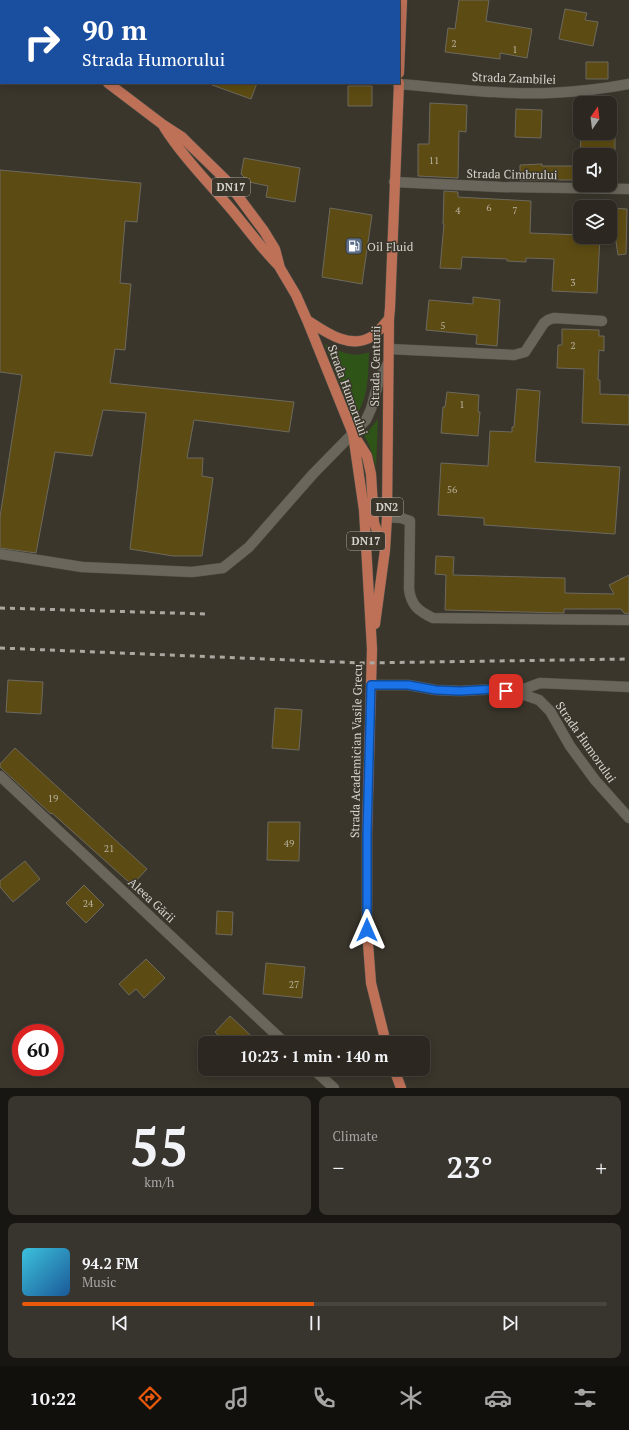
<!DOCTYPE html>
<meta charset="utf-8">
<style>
body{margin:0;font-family:"PT Serif",serif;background:#38342e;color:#f1f3f6;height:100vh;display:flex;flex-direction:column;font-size:15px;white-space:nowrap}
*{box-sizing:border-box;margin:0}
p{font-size:13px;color:#a6a6a5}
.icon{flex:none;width:22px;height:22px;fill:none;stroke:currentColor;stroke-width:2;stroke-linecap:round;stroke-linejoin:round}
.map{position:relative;height:1088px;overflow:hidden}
.details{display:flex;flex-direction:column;gap:8px;padding:8px;background:#181612;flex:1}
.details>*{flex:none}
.top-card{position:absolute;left:0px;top:0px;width:400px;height:84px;box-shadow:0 2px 10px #0003,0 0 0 1px #48443f;background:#1a4fa0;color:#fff;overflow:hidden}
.needle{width:26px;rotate:14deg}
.buttons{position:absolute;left:573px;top:96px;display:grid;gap:8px}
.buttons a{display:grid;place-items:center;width:44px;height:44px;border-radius:8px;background:#2c2821;box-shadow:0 2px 10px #0003,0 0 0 1px #48443f;font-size:20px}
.speed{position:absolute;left:12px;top:1024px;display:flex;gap:8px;font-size:20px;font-weight:700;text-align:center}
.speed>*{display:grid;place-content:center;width:52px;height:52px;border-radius:50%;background:#2c2821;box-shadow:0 2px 10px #0003,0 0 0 1px #48443f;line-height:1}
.speed .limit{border:6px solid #d22;background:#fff;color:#111}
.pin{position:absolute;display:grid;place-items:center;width:34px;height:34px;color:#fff;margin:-17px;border-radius:8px;box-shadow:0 2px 6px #0006}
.me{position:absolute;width:44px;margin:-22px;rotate:0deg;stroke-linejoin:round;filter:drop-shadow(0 0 3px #0008)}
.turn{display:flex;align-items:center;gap:14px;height:84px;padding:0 16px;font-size:18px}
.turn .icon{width:52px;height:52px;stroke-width:2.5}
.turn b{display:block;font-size:28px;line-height:34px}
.big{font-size:30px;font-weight:600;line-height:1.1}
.details .card{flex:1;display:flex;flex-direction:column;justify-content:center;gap:6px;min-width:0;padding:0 14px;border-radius:8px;background:#38342e}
.details .dial{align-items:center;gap:0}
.dial b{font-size:52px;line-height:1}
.song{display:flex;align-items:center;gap:12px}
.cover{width:48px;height:48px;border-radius:6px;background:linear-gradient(135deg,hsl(190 70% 55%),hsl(210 70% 35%))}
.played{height:4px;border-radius:2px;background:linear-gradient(90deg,#ea580c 50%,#48443f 50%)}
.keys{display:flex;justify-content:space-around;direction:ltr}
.heat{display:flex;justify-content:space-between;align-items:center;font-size:22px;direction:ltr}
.details .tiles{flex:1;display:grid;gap:8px;grid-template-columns:1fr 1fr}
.card:last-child{grid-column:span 2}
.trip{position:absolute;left:198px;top:1036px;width:232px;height:40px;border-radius:8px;background:#2c2821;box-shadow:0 2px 10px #0003,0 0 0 1px #48443f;font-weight:600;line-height:40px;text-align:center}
.dock{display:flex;height:64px;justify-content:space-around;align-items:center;background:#12100d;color:#a6a6a5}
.dock .icon{width:28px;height:28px}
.dock .current{color:#ea580c}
.dock b{font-size:18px;color:#f1f3f6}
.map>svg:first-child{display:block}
.green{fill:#2f5418}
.building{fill:#5c4b12;stroke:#6d695e}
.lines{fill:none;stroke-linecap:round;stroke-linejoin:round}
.street-casing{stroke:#57544c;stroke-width:11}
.primary-casing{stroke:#57544c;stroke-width:11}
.street{stroke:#6a665b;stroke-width:10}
.primary{stroke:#bf7158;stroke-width:10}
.rail{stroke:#aba8a1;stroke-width:3;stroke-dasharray:5 5;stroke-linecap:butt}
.route-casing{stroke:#114b97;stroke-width:10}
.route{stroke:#1a73e8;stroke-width:7}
.labels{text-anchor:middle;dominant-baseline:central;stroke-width:3;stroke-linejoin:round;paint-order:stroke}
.number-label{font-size:10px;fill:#b8b19e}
.shield{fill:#3a362c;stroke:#a7a49d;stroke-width:1}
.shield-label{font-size:11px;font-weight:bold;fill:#d6d3cd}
.street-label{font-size:12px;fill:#d6d3cd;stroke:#3a362c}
.poi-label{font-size:12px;fill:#d6d3cd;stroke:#3a362c;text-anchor:start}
</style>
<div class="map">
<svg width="629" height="1088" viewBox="0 0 629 1088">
<rect width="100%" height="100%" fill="#3a362c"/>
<!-- green -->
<path class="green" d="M325 344C339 351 353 359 369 352 368 378 369 398 353 421Z
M378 419 376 467C373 455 370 445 363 434L370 429Z"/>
<!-- building -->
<path class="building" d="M459 0H489L486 21 532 29 527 58 500 53V59L445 52 448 28 455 29Z
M565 9 587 13 585 20 598 22 593 46 559 39Z
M586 62H608V79H586Z
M212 83H257L251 99 212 85Z
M348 86H372V106H348Z
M430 103 467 105 466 132 459 131 458 178 418 176V144H429Z
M516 109 542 110 541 138 515 137Z
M581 133H615V155H580Z
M244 158 300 168 295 202 266 197 268 186 249 182 241 174Z
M542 164V166H580V180H520V165Z
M0 170 141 183 137 222 125 221 120 283 131 284 125 350 115 349 110 383 294 402 289 432 194 420 187 458H203L202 476 213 478 202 556H173L130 549 146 413 103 410 92 456 55 452 36 553 0 548V517L22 375 0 372Z
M444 191 458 192V197L531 201 530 233 580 235V237H600L597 293 552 291 554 259 526 258V262L507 261V259L462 257 461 269 440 268 444 224H443Z
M330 208 372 215 362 284 322 277Z
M611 208 627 209 626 254 618 255Z
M473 297 500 300 497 346 476 344 477 335 426 330 429 300 473 304Z
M562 329 599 330V336H604V351L599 350 598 380H600V394L629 395V425L582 423 584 369 557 368 558 345H562Z
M517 389 540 391 535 462 620 467 615 534 484 525V518L438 515 441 463 488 466 490 431 512 432V427H514Z
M447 392 479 395 478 412H480L478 436 441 433 443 407H445Z
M436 556 454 557 453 575 565 578V593L614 594 609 585 629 575V614L624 613 621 609H564V613L445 610 446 575 435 574Z
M8 680 43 682 41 714 6 712Z
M275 708 302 710 299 750 272 748Z
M15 748 147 869 132 885 52 813 51 814 0 767V764Z
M268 822H300L299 861 267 860Z
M25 861 40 879 13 902 0 887V881Z
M84 885 104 905 86 923 66 903Z
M217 911 233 912 232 935 216 934Z
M146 959 165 978 144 998 136 989 129 995 119 984Z
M266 963 305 967 302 998 263 994Z
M230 1016 259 1043H226L215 1032Z"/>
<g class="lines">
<!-- street casing -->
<g class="street-casing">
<path id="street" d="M398 84C449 88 500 95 550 93 577 92 603 89 629 84
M394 182 501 187 629 189
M389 349 514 355 525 352 544 323 548 320 554 318 602 321
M387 517 401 518 410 521 409 589C411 605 418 611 433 618L629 620
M0 554 82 567 192 572 223 568 249 547 313 474 366 420 371 409 379 380 388 363
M371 685H408L436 690 460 691 497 689 516 692 539 700 550 711 570 746 595 780 629 818
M516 692 540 683 629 687
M0 776 285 1043
M313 1069 334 1088"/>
</g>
<!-- primary casing -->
<g class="primary-casing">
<path id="primary" d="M0 26 1 27
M399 73 402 0
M108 83 162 124 182 137 190 145 226 180 264 231 275 249 280 268 296 295 307 320 353 434 364 510 372 649 367 834V930L371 983 386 1043
M164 127C183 157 208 182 231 209 247 228 261 248 279 266
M307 320C324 331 349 350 371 337 378 333 383 325 389 319
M355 437 367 456 371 474 374 523 383 546
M375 624 385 550 387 517 389 319 390 308 399 83
M394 1069 401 1088"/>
</g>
<!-- street -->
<use href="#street" class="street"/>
<!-- primary -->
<use href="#primary" class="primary"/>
<!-- rail -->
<path class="rail" d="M0 608 207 614
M0 648 362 663 629 659"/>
</g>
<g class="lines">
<!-- route casing -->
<g class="route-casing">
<path id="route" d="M367 930V834L371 685H408L436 690 460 691 496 689 506 691"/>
</g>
<!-- route -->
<use href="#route" class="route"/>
</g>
<!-- icons -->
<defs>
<g id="fuel-square" transform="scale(0.9)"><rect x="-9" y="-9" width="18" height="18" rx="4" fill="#5c6f8a" stroke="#3a362c"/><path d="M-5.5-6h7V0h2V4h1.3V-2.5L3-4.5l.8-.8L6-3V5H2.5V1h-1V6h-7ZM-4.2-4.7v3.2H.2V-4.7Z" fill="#fff"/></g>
</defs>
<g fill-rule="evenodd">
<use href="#fuel-square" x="354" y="246"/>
</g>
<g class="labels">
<!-- number labels -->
<g class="number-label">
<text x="454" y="43">2</text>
<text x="515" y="49">1</text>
<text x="434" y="160">11</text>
<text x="489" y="207">6</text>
<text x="458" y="210">4</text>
<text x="515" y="210">7</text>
<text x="573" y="282">3</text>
<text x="443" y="325">5</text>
<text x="573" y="345">2</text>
<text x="462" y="404">1</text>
<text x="452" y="489">56</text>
<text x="53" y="798">19</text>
<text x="289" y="843">49</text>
<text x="109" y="848">21</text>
<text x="88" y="903">24</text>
<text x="294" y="984">27</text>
</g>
<!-- shield labels -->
<g class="shield">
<rect x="212" y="178" width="38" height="18" rx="3"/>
<rect x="371" y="498" width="32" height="18" rx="3"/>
<rect x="347" y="532" width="38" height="18" rx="3"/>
</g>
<g class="shield-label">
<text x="231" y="187">DN17</text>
<text x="387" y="507">DN2</text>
<text x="366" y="541">DN17</text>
</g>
<!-- street labels -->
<g class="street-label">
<text transform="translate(514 78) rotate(2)">Strada Zambilei</text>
<text transform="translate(512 174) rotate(1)">Strada Cimbrului</text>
<text transform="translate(375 366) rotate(-89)">Strada Centurii</text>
<text transform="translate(348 390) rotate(70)">Strada Humorului</text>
<text transform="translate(586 742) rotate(55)">Strada Humorului</text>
<text transform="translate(356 751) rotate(-89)">Strada Academician Vasile Grecu</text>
<text transform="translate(152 900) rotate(43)">Aleea Gării</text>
</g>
<!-- poi labels -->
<g class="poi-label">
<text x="367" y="246">Oil Fluid</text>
</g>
</g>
</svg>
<div class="buttons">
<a><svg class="needle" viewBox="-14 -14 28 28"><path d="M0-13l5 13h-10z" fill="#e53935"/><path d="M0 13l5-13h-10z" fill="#a6a6a5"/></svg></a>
<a><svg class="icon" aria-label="sound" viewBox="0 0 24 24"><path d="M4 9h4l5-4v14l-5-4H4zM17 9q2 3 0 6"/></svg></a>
<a><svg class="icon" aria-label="layers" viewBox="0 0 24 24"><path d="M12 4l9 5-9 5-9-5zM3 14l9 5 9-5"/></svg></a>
</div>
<div class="speed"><div class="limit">60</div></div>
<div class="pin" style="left:506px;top:691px;background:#d93025"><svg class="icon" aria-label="arrive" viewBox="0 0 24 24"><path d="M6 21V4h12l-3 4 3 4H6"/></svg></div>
<svg class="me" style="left:367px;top:930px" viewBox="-20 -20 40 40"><path d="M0-17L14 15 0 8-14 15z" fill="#1a73e8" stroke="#fff" stroke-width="4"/></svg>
<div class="trip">10:23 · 1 min · 140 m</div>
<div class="top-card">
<div class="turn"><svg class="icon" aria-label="right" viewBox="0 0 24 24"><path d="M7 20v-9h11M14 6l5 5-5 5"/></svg><div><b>90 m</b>Strada Humorului</div></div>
</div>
</div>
<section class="details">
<div class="tiles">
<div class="card dial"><b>55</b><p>km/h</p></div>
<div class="card"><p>Climate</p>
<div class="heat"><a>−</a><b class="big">23°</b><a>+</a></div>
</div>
<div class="card">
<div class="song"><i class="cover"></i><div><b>94.2 FM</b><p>Music</p></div></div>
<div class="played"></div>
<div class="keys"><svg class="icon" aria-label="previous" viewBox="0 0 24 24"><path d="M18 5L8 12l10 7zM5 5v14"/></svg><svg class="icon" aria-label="pause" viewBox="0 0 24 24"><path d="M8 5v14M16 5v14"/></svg><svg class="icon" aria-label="next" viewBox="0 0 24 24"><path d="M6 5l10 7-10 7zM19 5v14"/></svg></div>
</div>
</div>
</section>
<nav class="dock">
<b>10:22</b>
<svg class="icon current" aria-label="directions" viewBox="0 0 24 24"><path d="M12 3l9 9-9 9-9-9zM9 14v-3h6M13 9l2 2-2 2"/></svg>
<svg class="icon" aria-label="music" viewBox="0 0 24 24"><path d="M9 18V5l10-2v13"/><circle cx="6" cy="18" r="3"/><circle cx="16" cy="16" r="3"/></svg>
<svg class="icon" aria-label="phone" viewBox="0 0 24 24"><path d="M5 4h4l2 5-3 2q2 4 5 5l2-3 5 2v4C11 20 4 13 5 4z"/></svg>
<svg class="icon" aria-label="climate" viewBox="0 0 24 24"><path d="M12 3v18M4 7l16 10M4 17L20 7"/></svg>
<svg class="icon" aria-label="car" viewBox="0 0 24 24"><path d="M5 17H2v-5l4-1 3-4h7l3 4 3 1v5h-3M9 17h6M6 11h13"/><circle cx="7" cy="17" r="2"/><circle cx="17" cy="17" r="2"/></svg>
<svg class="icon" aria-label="filters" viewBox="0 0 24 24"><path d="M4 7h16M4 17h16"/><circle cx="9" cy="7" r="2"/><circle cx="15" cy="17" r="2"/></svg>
</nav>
